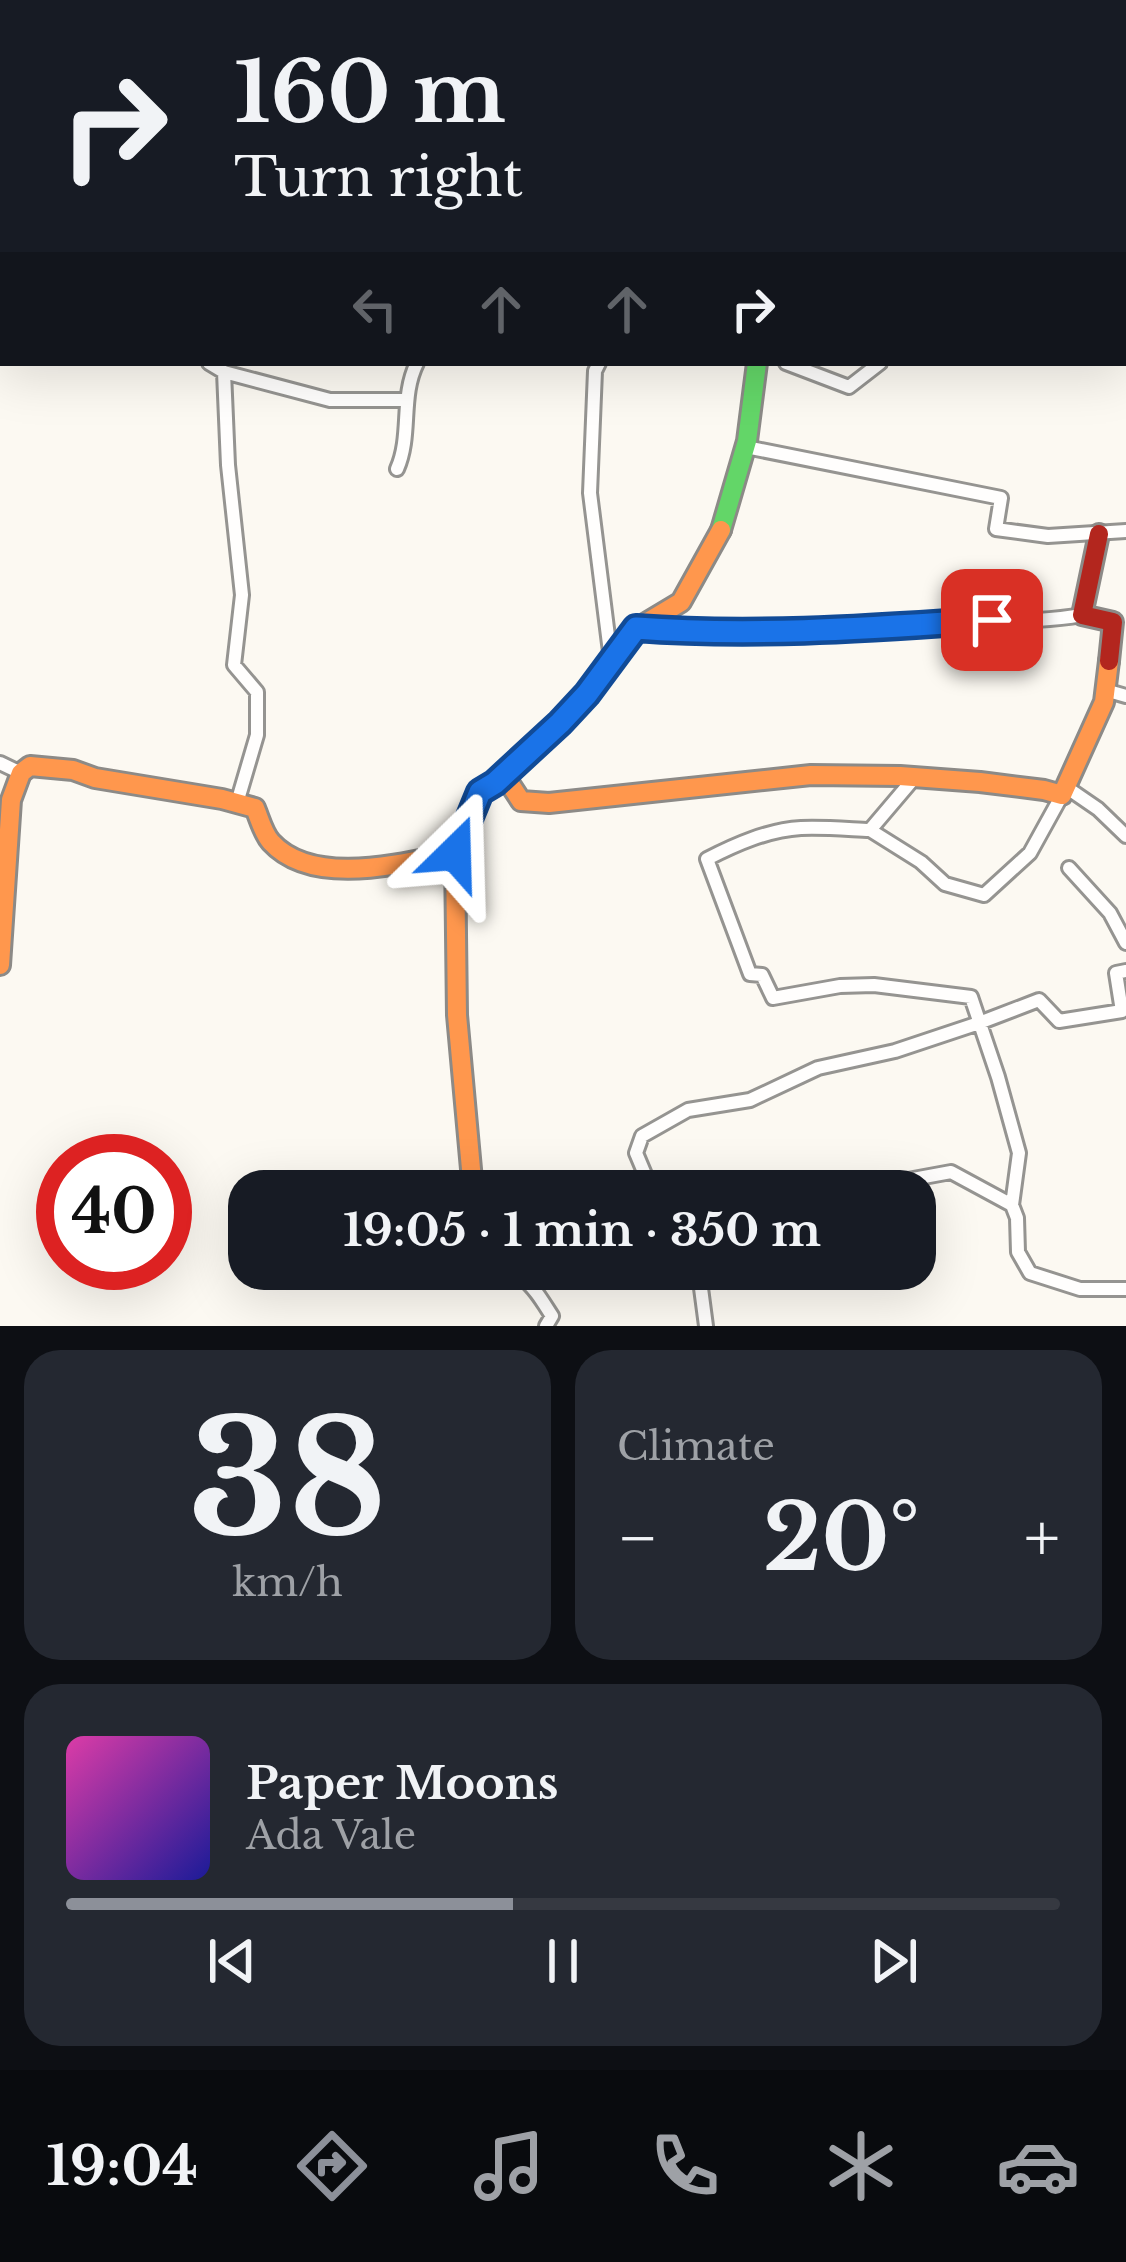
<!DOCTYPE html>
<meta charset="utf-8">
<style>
body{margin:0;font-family:"Libre Baskerville",serif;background:#242831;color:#f1f3f6;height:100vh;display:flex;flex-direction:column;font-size:45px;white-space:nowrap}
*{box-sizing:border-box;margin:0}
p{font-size:39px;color:#9ea1a6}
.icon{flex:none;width:66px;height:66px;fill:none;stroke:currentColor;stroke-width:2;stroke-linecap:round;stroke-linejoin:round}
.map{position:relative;height:1326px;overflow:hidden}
.sheet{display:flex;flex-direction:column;gap:24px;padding:24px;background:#0d0f14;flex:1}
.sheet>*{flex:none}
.hud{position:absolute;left:0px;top:0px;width:1128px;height:366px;box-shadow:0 12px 48px #0002;background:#171b24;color:#f1f3f6;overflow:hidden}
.speed{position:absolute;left:36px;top:1134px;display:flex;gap:24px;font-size:60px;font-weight:700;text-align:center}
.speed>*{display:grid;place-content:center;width:156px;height:156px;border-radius:50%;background:#171b24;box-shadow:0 12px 48px #0002;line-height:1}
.speed .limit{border:18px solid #d22;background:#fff;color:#111}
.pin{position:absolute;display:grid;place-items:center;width:102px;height:102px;color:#fff;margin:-51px;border-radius:24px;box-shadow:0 6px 18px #0006}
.me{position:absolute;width:132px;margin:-66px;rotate:22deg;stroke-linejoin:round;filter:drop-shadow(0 0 9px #0008)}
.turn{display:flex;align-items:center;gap:42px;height:252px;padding:0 36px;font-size:54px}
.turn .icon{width:156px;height:156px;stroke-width:2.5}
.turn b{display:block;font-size:84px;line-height:102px}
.lanes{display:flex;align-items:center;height:114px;padding:0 36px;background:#0003;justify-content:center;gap:60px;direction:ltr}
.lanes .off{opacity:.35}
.big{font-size:90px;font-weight:700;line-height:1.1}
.sheet .card{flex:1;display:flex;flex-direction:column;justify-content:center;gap:18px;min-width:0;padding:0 42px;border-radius:36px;background:#242831}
.sheet .dial{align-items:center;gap:0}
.dial b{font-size:156px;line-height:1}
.song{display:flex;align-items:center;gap:36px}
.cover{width:144px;height:144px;border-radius:18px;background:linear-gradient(135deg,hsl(320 70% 55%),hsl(240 70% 35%))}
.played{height:12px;border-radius:6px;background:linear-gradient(90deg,#8c9099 45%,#363941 45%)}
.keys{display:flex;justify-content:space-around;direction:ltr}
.heat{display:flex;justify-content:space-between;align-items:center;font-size:66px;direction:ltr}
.sheet .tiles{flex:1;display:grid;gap:24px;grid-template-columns:1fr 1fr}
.card:last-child{grid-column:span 2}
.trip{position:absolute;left:228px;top:1170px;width:708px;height:120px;border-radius:36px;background:#171b24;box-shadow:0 12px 48px #0002;font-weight:700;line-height:120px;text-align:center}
.tabs{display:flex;height:192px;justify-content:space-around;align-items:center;background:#090b0e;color:#9ea1a6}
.tabs .icon{width:84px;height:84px}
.tabs .active{color:#8c9099}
.tabs b{font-size:54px;color:#f1f3f6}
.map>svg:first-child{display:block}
.water{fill:#c6ecf8}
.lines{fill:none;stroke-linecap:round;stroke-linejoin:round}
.stream{stroke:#c6ecf8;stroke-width:3}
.street-casing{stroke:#959491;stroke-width:18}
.fast-casing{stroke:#8c8a87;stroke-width:24}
.slow-casing{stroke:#8c8a87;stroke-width:24}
.jam-casing{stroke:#8c8a87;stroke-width:24}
.street{stroke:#fffefd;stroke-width:12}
.fast{stroke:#63d668;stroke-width:18}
.slow{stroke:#ff974d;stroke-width:18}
.jam{stroke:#b3261e;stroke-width:18}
.route-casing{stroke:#114b97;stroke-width:30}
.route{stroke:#1a73e8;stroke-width:21}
</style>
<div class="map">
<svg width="1126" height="1326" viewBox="0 0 1126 1326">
<rect width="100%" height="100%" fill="#fcf9f2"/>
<!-- water -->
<path class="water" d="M264 0H499L492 3H267Z"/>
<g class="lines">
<!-- stream -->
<path class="stream" d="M0 217H3"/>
<!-- street casing -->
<g class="street-casing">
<path id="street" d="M803 0 804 3
M933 0V3
M1115 3 1116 0
M0 356 3 355
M209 363 224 372 330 400H406
M599 363 595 371 590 493 611 660
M786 363 849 387 880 363
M224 372 228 465 242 595 234 665 257 692V735L237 803
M746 447 1001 498 996 529 1048 536 1126 531
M397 469C412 435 400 397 417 363
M637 629C740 636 841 629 943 623 989 620 1037 623 1082 615
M1105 690 1126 696
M0 763 21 773
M915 777 870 830 921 862 945 884 984 895 1030 853 1062 795
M1066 787 1098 809 1126 836
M870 830C847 829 823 827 801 828 768 830 736 844 707 859L750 974 762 975 773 998 840 986 874 985 971 997 998 1077 1019 1153 1012 1205
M1069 868 1110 913 1126 943
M652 1191 636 1153 642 1136 688 1110 750 1100 818 1068 895 1051 979 1023 1039 1000 1059 1021 1122 1011 1116 973 1126 971
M848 1191 951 1172 1012 1205 1017 1218 1018 1252 1030 1273 1080 1289H1126
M490 1269C528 1275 532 1285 552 1316L546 1326
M699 1273 706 1326"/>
</g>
<!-- fast casing -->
<g class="fast-casing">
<path id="fast" d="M1125 220H1126
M721 530 747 441 757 363"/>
</g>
<!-- slow casing -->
<g class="slow-casing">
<path id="slow" d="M504 775 521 801 549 803 811 775 900 776 980 782 1044 790 1062 795 1104 702 1109 661
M0 965 11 800 21 773 30 766 73 770 95 778 222 799 255 808C260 820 263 833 271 842 313 888 403 863 455 853
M473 1191 457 1015 455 853 480 792 522 760 560 723 587 694 636 629 681 602 721 530"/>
</g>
<!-- jam casing -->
<g class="jam-casing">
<path id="jam" d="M0 115 3 116
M1099 534 1082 615 1113 622 1109 661"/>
</g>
<!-- street -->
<use href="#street" class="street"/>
<!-- fast -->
<use href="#fast" class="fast"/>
<!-- slow -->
<use href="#slow" class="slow"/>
<!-- jam -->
<use href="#jam" class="jam"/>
</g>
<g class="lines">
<!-- route casing -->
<g class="route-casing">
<path id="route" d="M455 853 480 792 495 783 560 723 587 694 636 628C755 637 873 628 992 620"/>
</g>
<!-- route -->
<use href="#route" class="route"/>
</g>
</svg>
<div class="speed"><div class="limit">40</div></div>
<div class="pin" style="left:992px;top:620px;background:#d93025"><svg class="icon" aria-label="arrive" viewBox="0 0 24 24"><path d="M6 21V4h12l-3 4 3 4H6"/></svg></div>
<svg class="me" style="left:455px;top:853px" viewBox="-20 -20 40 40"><path d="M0-17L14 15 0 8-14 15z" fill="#1a73e8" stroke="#fff" stroke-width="4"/></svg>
<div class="trip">19:05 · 1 min · 350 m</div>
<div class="hud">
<div class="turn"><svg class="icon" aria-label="right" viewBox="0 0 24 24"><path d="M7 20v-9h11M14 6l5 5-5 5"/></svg><div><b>160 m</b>Turn right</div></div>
<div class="lanes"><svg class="icon off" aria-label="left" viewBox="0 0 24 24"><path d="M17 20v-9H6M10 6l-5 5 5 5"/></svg><svg class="icon off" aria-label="ahead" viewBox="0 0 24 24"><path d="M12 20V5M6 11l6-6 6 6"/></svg><svg class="icon off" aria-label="ahead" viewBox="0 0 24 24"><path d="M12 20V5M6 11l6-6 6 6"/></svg><svg class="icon" aria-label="right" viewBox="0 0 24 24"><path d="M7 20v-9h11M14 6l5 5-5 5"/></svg></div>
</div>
</div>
<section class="sheet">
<div class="tiles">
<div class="card dial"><b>38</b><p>km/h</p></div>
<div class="card"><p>Climate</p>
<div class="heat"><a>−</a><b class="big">20°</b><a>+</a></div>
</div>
<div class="card">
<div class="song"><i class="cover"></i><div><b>Paper Moons</b><p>Ada Vale</p></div></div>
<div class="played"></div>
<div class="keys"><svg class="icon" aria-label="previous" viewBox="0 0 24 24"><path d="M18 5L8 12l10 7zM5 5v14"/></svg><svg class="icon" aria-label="pause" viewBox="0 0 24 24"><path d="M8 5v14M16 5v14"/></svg><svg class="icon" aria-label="next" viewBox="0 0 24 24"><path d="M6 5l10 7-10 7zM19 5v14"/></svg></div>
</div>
</div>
</section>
<nav class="tabs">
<b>19:04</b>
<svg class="icon active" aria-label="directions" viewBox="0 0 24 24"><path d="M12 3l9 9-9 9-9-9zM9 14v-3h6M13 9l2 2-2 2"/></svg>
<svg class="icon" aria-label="music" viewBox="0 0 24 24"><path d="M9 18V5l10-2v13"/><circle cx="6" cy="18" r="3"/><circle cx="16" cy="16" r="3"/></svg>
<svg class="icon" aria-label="phone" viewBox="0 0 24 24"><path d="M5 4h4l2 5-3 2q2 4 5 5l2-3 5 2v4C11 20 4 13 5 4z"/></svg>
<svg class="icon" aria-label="climate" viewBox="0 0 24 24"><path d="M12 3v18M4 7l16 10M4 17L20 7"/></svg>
<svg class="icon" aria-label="car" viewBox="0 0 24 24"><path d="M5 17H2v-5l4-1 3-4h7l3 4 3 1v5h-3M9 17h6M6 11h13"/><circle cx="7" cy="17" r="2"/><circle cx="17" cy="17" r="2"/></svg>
</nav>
